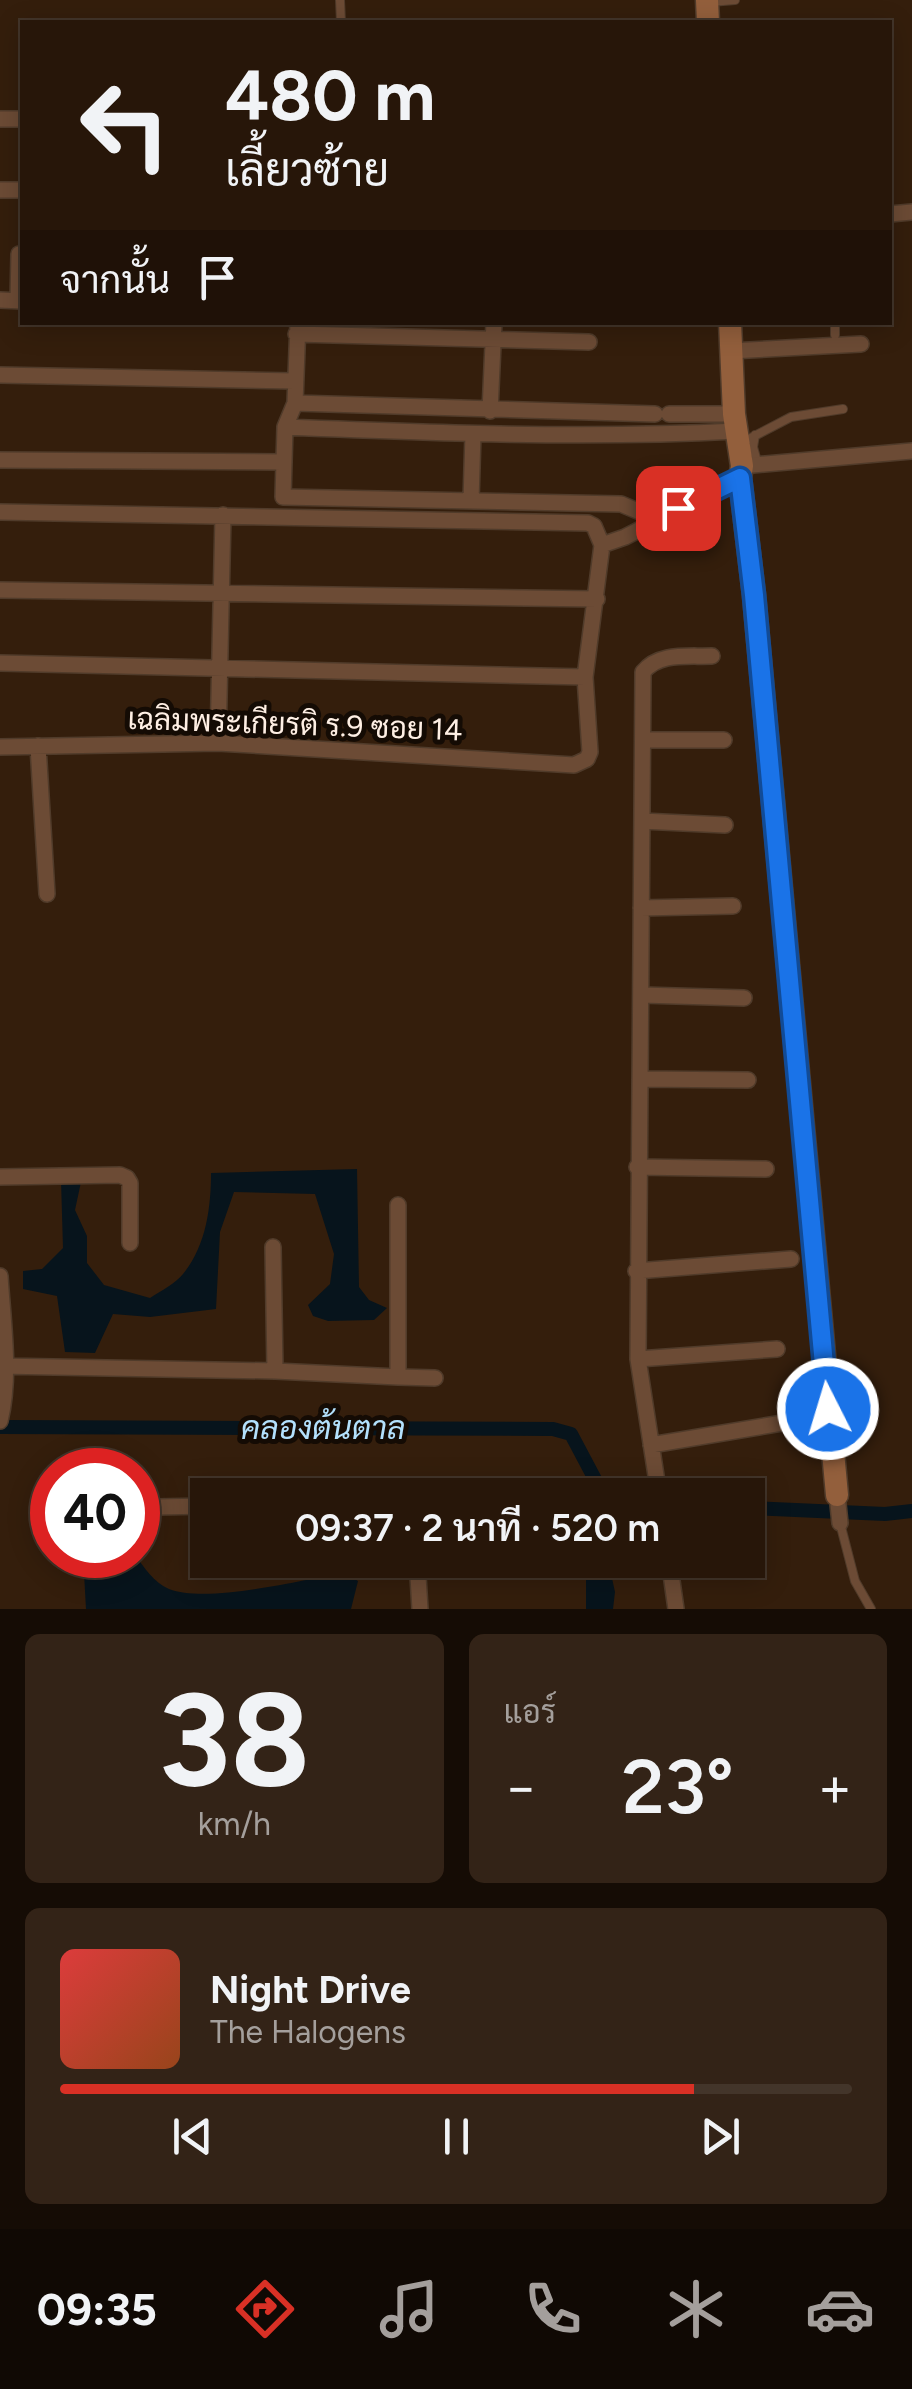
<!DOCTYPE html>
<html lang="th">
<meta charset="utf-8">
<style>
body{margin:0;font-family:Figtree,Sarabun,sans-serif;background:#332317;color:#f1f3f6;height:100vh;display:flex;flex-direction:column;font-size:38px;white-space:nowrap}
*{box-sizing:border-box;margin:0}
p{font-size:32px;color:#a49f9c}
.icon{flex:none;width:55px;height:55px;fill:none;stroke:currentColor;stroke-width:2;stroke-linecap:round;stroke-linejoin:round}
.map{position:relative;height:1609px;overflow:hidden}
.details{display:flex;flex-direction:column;gap:25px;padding:25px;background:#150c05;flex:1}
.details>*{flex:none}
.top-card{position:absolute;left:20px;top:20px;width:872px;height:305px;border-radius:0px;box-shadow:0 5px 25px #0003,0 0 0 2px #43352a;background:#271609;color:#f1f3f6;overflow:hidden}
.speed{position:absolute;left:30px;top:1448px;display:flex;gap:20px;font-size:50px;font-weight:700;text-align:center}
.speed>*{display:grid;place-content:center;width:130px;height:130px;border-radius:50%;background:#271609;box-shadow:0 5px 25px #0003,0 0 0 2px #43352a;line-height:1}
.speed .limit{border:15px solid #d22;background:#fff;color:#111}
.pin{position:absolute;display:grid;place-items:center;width:85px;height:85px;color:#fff;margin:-42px;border-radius:20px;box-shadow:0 5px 15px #0006}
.me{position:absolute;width:110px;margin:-55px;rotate:355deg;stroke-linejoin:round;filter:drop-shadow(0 0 8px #0008)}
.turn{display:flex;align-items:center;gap:35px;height:210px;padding:0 40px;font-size:45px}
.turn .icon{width:130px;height:130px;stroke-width:2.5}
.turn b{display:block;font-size:70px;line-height:85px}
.then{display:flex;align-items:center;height:95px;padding:0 40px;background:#0003;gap:20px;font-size:38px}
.big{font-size:75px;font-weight:600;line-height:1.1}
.details .tile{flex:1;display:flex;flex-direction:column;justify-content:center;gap:15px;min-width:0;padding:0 35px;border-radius:15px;background:#332317}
.details .dial{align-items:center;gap:0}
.dial b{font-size:130px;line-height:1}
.song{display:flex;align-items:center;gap:30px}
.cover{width:120px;height:120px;border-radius:15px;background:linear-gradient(135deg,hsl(0 70% 55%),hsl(20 70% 35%))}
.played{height:10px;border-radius:5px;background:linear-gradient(90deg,#d93025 80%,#43352a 80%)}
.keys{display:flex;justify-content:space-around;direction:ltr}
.heat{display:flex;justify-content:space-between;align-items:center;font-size:55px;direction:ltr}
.details .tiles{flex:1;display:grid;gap:25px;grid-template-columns:1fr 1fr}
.tile:last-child{grid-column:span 2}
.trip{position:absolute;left:190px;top:1478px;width:575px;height:100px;border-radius:0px;background:#271609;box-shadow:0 5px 25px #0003,0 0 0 2px #43352a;font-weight:600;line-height:100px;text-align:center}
.tabs{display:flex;height:160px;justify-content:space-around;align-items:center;background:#100904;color:#a49f9c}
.tabs .icon{width:70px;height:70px}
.tabs .current{color:#d93025}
.tabs b{font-size:45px;color:#f1f3f6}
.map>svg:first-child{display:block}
.water{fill:#07141c}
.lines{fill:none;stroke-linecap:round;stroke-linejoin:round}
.canal{stroke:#07141c;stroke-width:14}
.lane-casing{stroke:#503b2a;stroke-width:10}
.street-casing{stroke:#503b2a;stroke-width:18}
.secondary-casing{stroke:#503b2a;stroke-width:25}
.lane{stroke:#6c4b35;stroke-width:8}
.street{stroke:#6c4b35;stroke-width:15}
.secondary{stroke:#935f3c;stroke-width:22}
.route-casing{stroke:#114b97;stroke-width:25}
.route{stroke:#1a73e8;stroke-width:18}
.labels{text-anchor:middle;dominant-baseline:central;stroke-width:10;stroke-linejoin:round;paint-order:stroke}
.street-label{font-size:30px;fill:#feefe4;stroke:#140b04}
.water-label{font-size:32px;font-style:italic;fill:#b3e1fd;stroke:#140b04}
</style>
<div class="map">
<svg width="912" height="1609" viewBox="0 0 912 1609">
<rect width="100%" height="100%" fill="#341e0c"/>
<!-- water -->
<path class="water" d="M357 1169 359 1287 369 1300 387 1308 374 1320 328 1321 313 1316 308 1305 330 1284 334 1254 315 1194 234 1192 220 1232 216 1309 150 1317 113 1314 95 1353 65 1352 57 1296 23 1289V1271L42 1269 63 1248 61 1180 81 1182 75 1210 87 1236V1263L104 1285 150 1298C161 1291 176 1283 183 1274 206 1246 211 1208 211 1173Z
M83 1555H135C144 1567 154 1583 169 1589 208 1604 300 1580 344 1573L358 1581 351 1609H86Z
M586 1560H608L615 1592 613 1609H586Z"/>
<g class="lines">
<!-- canal -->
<path class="canal" d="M0 1427 553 1429 571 1434 598 1485 611 1495
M748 1508 885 1514 912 1511"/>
<!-- lane casing -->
<g class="lane-casing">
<path id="lane" d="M340 0 341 22
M711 2 735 0
M835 322V335
M755 435 753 447 758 465
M741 443 791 417 843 409
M840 1523 855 1581 871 1609"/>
</g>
<!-- street casing -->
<g class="street-casing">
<path id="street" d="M0 119H22
M0 190H22
M890 214 912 212
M0 300 22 301
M18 300 19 254
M298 322 295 403 285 427 283 497 621 504 640 512
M296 334 589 342
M730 351 861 344
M0 375 294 381
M295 403 655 414
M490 411 494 322
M669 414H734
M285 427C435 433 586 439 736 431
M0 460 283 462
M742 466 912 451
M471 501 473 434
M0 512 588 523 594 526 602 545 585 677 590 752 587 759 574 765 218 743 0 747
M602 545 625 537 740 478
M0 590 597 599
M0 663 585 677
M643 740H724
M218 743 223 515
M38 746 47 894
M642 821 725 825
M641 908 733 906
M642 995 744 998
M640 1079 748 1080
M637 1167 766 1169
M0 1177 120 1175 127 1178 130 1183V1243
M273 1247 275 1371
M636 1271 791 1259
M0 1276C3 1324 11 1375 0 1421
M638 1359 777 1349
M0 1366 275 1371 398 1377V1205
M398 1377 435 1378
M651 1445 806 1419
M659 1495 638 1359 643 672C659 652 687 657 712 656
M837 1495 840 1523
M157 1507 208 1506
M417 1560 420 1609
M669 1560 676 1609"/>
</g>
<!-- secondary casing -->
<g class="secondary-casing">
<path id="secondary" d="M707 0 708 22
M730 322 734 414 742 466 740 478 754 595 837 1495"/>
</g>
<!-- lane -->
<use href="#lane" class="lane"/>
<!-- street -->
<use href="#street" class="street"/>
<!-- secondary -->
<use href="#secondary" class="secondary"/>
</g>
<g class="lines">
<!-- route casing -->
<g class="route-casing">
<path id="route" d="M678 508 740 478 754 595 828 1409"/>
</g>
<!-- route -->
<use href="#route" class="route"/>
</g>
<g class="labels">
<!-- street labels -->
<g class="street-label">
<text transform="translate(295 724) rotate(2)">เฉลิมพระเกียรติ ร.9 ซอย 14</text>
</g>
<!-- water labels -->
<g class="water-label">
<text x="323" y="1428">คลองต้นตาล</text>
</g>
</g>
</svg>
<div class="speed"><div class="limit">40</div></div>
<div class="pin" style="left:678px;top:508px;background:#d93025"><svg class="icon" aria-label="arrive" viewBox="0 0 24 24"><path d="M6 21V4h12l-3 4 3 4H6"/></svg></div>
<svg class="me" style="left:828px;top:1409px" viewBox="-20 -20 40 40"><circle r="17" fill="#1a73e8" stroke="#fff" stroke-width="3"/><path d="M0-11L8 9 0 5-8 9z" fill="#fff"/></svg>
<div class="trip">09:37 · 2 นาที · 520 m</div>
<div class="top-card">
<div class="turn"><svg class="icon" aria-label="left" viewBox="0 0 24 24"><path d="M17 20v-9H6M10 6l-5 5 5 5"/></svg><div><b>480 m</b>เลี้ยวซ้าย</div></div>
<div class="then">จากนั้น<svg class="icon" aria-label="arrive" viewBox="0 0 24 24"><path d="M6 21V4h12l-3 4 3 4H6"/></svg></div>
</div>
</div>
<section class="details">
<div class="tiles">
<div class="tile dial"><b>38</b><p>km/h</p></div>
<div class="tile"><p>แอร์</p>
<div class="heat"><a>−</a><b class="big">23°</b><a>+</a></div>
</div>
<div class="tile">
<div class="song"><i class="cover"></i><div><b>Night Drive</b><p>The Halogens</p></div></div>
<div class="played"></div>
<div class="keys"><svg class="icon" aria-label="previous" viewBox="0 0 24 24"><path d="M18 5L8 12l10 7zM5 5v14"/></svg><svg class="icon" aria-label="pause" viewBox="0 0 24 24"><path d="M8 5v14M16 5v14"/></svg><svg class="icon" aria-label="next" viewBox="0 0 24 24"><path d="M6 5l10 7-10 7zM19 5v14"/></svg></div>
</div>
</div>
</section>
<nav class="tabs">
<b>09:35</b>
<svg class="icon current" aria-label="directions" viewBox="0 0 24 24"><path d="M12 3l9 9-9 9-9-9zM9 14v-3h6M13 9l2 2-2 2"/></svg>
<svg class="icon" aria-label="music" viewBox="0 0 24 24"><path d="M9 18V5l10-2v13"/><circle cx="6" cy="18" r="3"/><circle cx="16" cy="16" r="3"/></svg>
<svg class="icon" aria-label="phone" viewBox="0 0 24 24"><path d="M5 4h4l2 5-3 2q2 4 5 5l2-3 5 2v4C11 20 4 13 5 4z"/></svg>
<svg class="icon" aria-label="climate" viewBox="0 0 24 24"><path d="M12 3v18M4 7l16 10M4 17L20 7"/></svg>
<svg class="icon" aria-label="car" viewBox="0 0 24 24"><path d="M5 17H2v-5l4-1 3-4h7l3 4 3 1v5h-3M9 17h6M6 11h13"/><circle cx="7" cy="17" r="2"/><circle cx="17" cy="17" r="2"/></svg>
</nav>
